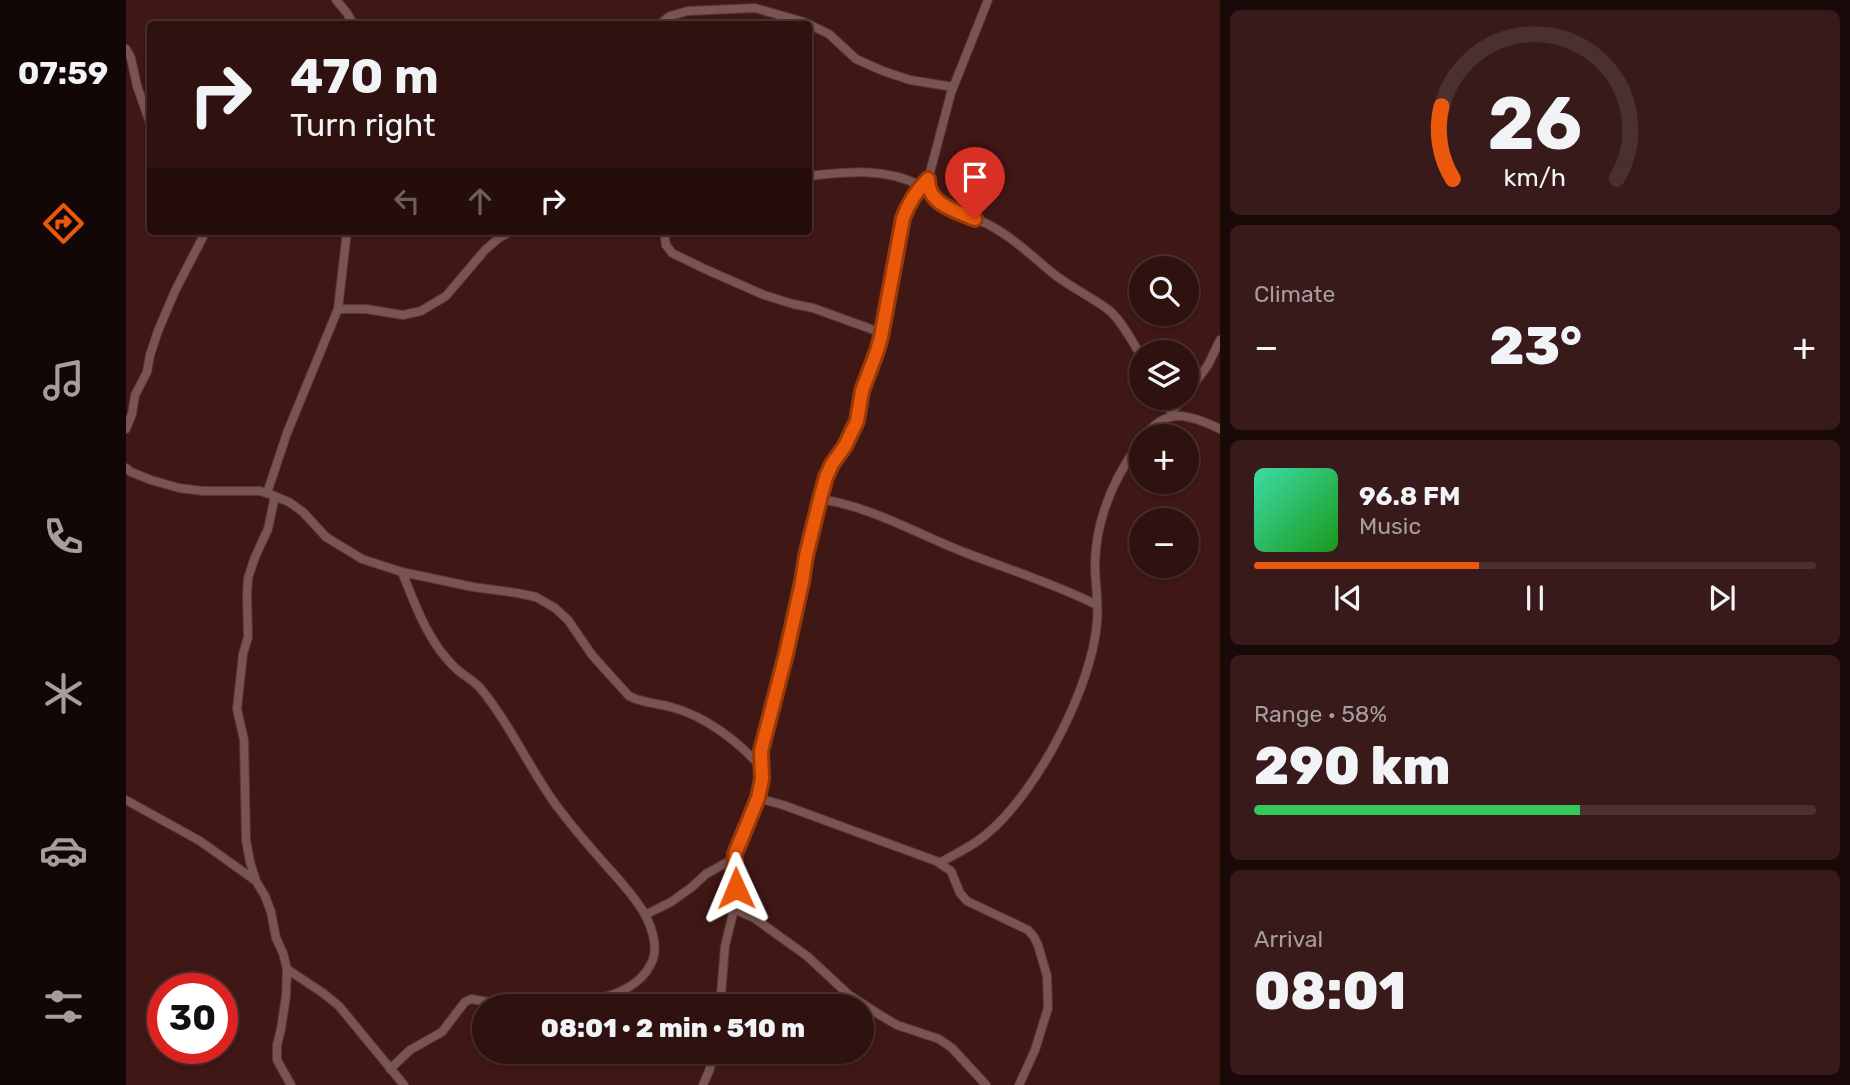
<!DOCTYPE html>
<meta charset="utf-8">
<style>
body{margin:0;font-family:Rubik,sans-serif;background:#371a19;color:#f1f3f6;height:100vh;display:flex;flex-direction:column;font-size:26px;white-space:nowrap}
*{box-sizing:border-box;margin:0}
p{font-size:23px;color:#a79d9f}
.icon{flex:none;width:38px;height:38px;fill:none;stroke:currentColor;stroke-width:2;stroke-linecap:round;stroke-linejoin:round}
.map{position:relative;flex:1;overflow:hidden}
.panel{display:flex;flex-direction:column;gap:10px;padding:10px;background:#1a0909;width:630px}
.panel>*{flex:none}
.top-card{position:absolute;left:21px;top:21px;width:665px;height:214px;border-radius:7px;box-shadow:0 2px 5px #0004,0 0 0 2px #4a3130;background:#2f1110;color:#f1f3f6;overflow:hidden}
.buttons{position:absolute;left:1003px;top:256px;display:grid;gap:14px}
.buttons a{display:grid;place-items:center;width:70px;height:70px;border-radius:50%;background:#2f1110;box-shadow:0 2px 5px #0004,0 0 0 2px #4a3130;font-size:35px}
.speed{position:absolute;left:21px;top:973px;display:flex;gap:14px;font-size:35px;font-weight:700;text-align:center}
.speed>*{display:grid;place-content:center;width:91px;height:91px;border-radius:50%;background:#2f1110;box-shadow:0 2px 5px #0004,0 0 0 2px #4a3130;line-height:1}
.speed .limit{border:10px solid #d22;background:#fff;color:#111}
.pin{position:absolute;display:grid;place-items:center;width:60px;height:60px;color:#fff;margin:-72px -30px;border-radius:50% 50% 50% 0;rotate:-45deg;box-shadow:0 0 7px #0007}
.pin .icon{rotate:45deg}
.me{position:absolute;width:77px;margin:-38px;rotate:359deg;stroke-linejoin:round;filter:drop-shadow(0 0 5px #0008)}
.turn{display:flex;align-items:center;gap:24px;height:147px;padding:0 28px;font-size:32px}
.turn .icon{width:91px;height:91px;stroke-width:2.5}
.turn b{display:block;font-size:49px;line-height:60px}
.lanes{display:flex;align-items:center;height:66px;padding:0 28px;background:#0003;justify-content:center;gap:35px;direction:ltr}
.lanes .off{opacity:.35}
.big{font-size:52px;font-weight:800;line-height:1.1}
.panel .card{flex:1;display:flex;flex-direction:column;justify-content:center;gap:10px;min-width:0;padding:0 24px;border-radius:10px;background:#371a19}
.panel .dial{align-items:center;gap:0}
.dial svg{height:182px;overflow:visible;fill:none;stroke:#4a3130;stroke-width:7;stroke-linecap:round;text-anchor:middle}
.dial text{fill:#f1f3f6;stroke:none}
.song{display:flex;align-items:center;gap:21px}
.cover{width:84px;height:84px;border-radius:10px;background:linear-gradient(135deg,hsl(160 70% 55%),hsl(120 70% 35%))}
.played{height:7px;border-radius:4px;background:linear-gradient(90deg,#ea580c 40%,#4a3130 40%)}
.keys{display:flex;justify-content:space-around;direction:ltr}
.heat{display:flex;justify-content:space-between;align-items:center;font-size:38px;direction:ltr}
.charge{height:10px;border-radius:5px;background:linear-gradient(90deg,#34c759 58%,#4a3130 0)}
.trip{position:absolute;left:346px;top:994px;width:402px;height:70px;border-radius:35px;background:#2f1110;box-shadow:0 2px 5px #0004,0 0 0 2px #4a3130;font-weight:800;line-height:70px;text-align:center}
main{display:flex;flex:1;min-height:0}
.dock{display:flex;flex-direction:column;width:126px;justify-content:space-around;align-items:center;background:#130706;color:#a79d9f}
.dock .icon{width:49px;height:49px}
.dock .current{color:#ea580c}
.dock b{font-size:32px;color:#f1f3f6}
.map>svg:first-child{display:block}
.lines{fill:none;stroke-linecap:round;stroke-linejoin:round}
.minor-casing{stroke:#5b3532;stroke-width:10}
.minor{stroke:#795552;stroke-width:8}
.route-casing{stroke:#983908;stroke-width:18}
.route{stroke:#ea580c;stroke-width:12}
</style>
<main>
<nav class="dock">
<b>07:59</b>
<svg class="icon current" aria-label="directions" viewBox="0 0 24 24"><path d="M12 3l9 9-9 9-9-9zM9 14v-3h6M13 9l2 2-2 2"/></svg>
<svg class="icon" aria-label="music" viewBox="0 0 24 24"><path d="M9 18V5l10-2v13"/><circle cx="6" cy="18" r="3"/><circle cx="16" cy="16" r="3"/></svg>
<svg class="icon" aria-label="phone" viewBox="0 0 24 24"><path d="M5 4h4l2 5-3 2q2 4 5 5l2-3 5 2v4C11 20 4 13 5 4z"/></svg>
<svg class="icon" aria-label="climate" viewBox="0 0 24 24"><path d="M12 3v18M4 7l16 10M4 17L20 7"/></svg>
<svg class="icon" aria-label="car" viewBox="0 0 24 24"><path d="M5 17H2v-5l4-1 3-4h7l3 4 3 1v5h-3M9 17h6M6 11h13"/><circle cx="7" cy="17" r="2"/><circle cx="17" cy="17" r="2"/></svg>
<svg class="icon" aria-label="filters" viewBox="0 0 24 24"><path d="M4 7h16M4 17h16"/><circle cx="9" cy="7" r="2"/><circle cx="15" cy="17" r="2"/></svg>
</nav>
<div class="map">
<svg width="1094" height="1085" viewBox="0 0 1094 1085">
<rect width="100%" height="100%" fill="#3f1715"/>
<g class="lines">
<!-- minor casing -->
<g class="minor-casing">
<path id="minor" d="M210 0 221 13 227 24
M862 0 825 93 803 176C802 186 802 194 811 200 826 213 848 216 865 226 889 239 908 258 929 275 946 288 969 299 984 311 997 323 1006 341 1015 356
M534 24 544 16 562 11 629 8 678 22 703 34 730 59 757 71 784 80 827 87
M0 49 5 58 11 86 24 123
M682 176C721 172 760 167 795 186
M538 231 540 245 546 253 581 270 638 295 667 304 687 308 756 333
M212 309H240L277 315 295 311 320 296 359 250 373 238 386 231
M1060 395 1082 365 1094 340
M1040 397 1045 413
M1045 412 1059 397
M0 429 6 414 9 395 21 372 24 355 32 331 49 291 80 231
M1019 436C1041 406 1065 415 1094 429
M0 468 5 472 25 480 53 488 77 491H134L146 495 163 502 177 512 200 537 236 559 276 572 347 587 391 593 410 597 429 608 442 620 466 655 503 696C516 703 531 703 545 707 579 716 612 741 635 767
M141 493 161 433 212 309 221 231
M149 496 142 529 129 557 122 578 121 594 122 637 117 654 111 709 118 740 120 840 124 862 130 881 139 896 145 912 150 938 157 953 161 969 197 993 213 1006 278 1085
M694 499C743 506 790 533 835 551 881 569 927 583 971 605
M276 572C287 599 296 625 313 649 319 657 326 666 334 672 342 678 349 682 355 689 384 724 403 768 430 805 445 825 462 845 478 863 492 879 507 894 518 913 525 925 532 945 527 959 510 1006 435 1004 394 1006
M632 798 657 805 810 861 825 871 834 893 841 901 902 930 908 937 912 945 921 976 922 1008 909 1050 893 1085
M0 800 74 841 130 881
M813 863C830 854 849 845 863 832 912 790 966 687 971 622 973 603 969 583 969 564 970 518 988 477 1015 441
M608 909 628 918 681 956 723 995 754 1015 771 1025 813 1039 826 1048 860 1085
M519 915 545 902 566 887 580 874 609 858
M161 969 160 996 155 1029 151 1045V1060L165 1085
M594 1006 599 946 609 905 610 888 608 868 609 854 632 798 636 779 635 751 660 654 676 582 680 557 694 499 706 464 719 446 731 421 736 391 752 351 777 218C783 202 790 191 802 179
M264 1069 284 1050 316 1032 332 1011 339 1002 345 999 385 1006
M577 1085 583 1071 589 1052"/>
</g>
<!-- minor -->
<use href="#minor" class="minor"/>
</g>
<g class="lines">
<!-- route casing -->
<g class="route-casing">
<path id="route" d="M610 888 608 868 609 854 632 798 636 779 635 751 660 654 676 582 680 556 694 499 700 477 706 464 719 446 731 421 736 391 751 351 755 337 777 218C783 202 790 191 802 179 801 204 830 211 849 219"/>
</g>
<!-- route -->
<use href="#route" class="route"/>
</g>
</svg>
<div class="buttons">
<a><svg class="icon" aria-label="search" viewBox="0 0 24 24"><circle cx="10" cy="10" r="6"/><path d="M15 15l6 6"/></svg></a>
<a><svg class="icon" aria-label="layers" viewBox="0 0 24 24"><path d="M12 4l9 5-9 5-9-5zM3 14l9 5 9-5"/></svg></a>
<a>+</a>
<a>−</a>
</div>
<div class="speed"><div class="limit">30</div></div>
<div class="pin" style="left:849px;top:219px;background:#d93025"><svg class="icon" aria-label="arrive" viewBox="0 0 24 24"><path d="M6 21V4h12l-3 4 3 4H6"/></svg></div>
<svg class="me" style="left:610px;top:888px" viewBox="-20 -20 40 40"><path d="M0-17L14 15 0 8-14 15z" fill="#ea580c" stroke="#fff" stroke-width="4"/></svg>
<div class="trip">08:01 · 2 min · 510 m</div>
<div class="top-card">
<div class="turn"><svg class="icon" aria-label="right" viewBox="0 0 24 24"><path d="M7 20v-9h11M14 6l5 5-5 5"/></svg><div><b>470 m</b>Turn right</div></div>
<div class="lanes"><svg class="icon off" aria-label="left" viewBox="0 0 24 24"><path d="M17 20v-9H6M10 6l-5 5 5 5"/></svg><svg class="icon off" aria-label="ahead" viewBox="0 0 24 24"><path d="M12 20V5M6 11l6-6 6 6"/></svg><svg class="icon" aria-label="right" viewBox="0 0 24 24"><path d="M7 20v-9h11M14 6l5 5-5 5"/></svg></div>
</div>
</div>
<section class="panel">
<div class="card dial"><svg viewBox="0 0 100 80">
<path d="M14 69A42 42 0 1 1 86 69"/>
<path d="M14 69A42 42 0 0 1 9 37" stroke="#ea580c"/>
<text x="50" y="56" font-size="32" font-weight="700">26</text>
<text x="50" y="72" font-size="11">km/h</text>
</svg></div>
<div class="card"><p>Climate</p>
<div class="heat"><a>−</a><b class="big">23°</b><a>+</a></div>
</div>
<div class="card">
<div class="song"><i class="cover"></i><div><b>96.8 FM</b><p>Music</p></div></div>
<div class="played"></div>
<div class="keys"><svg class="icon" aria-label="previous" viewBox="0 0 24 24"><path d="M18 5L8 12l10 7zM5 5v14"/></svg><svg class="icon" aria-label="pause" viewBox="0 0 24 24"><path d="M8 5v14M16 5v14"/></svg><svg class="icon" aria-label="next" viewBox="0 0 24 24"><path d="M6 5l10 7-10 7zM19 5v14"/></svg></div>
</div>
<div class="card"><p>Range · 58%</p><b class="big">290 km</b><div class="charge"></div></div>
<div class="card"><p>Arrival</p><b class="big">08:01</b></div>
</section>
</main>
